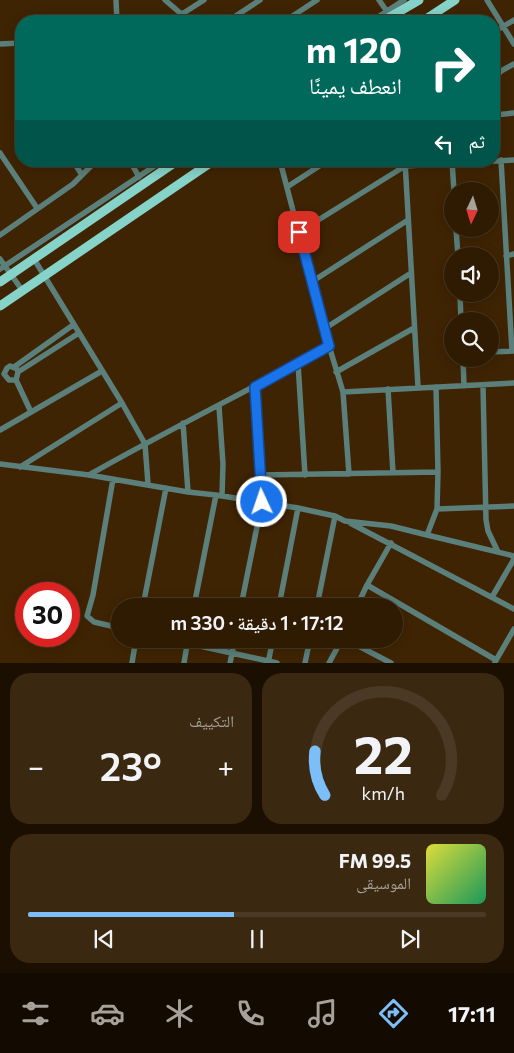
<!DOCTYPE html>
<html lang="ar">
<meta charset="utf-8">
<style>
body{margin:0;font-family:Commissioner,"Noto Naskh Arabic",sans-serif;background:#3b2811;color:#f1f3f6;direction:rtl;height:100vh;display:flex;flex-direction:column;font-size:19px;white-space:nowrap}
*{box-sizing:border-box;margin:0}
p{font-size:16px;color:#a7a199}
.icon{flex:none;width:28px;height:28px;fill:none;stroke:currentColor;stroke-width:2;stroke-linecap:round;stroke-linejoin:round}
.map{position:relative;height:663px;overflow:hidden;direction:ltr}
.panel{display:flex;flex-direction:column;gap:10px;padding:10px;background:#1a0f01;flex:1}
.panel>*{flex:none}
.top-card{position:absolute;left:15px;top:15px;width:485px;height:152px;border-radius:20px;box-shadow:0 2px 12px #0003,0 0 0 1px #4a3924;direction:rtl;background:#00695c;color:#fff;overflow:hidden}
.needle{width:32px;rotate:184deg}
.buttons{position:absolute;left:444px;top:182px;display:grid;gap:10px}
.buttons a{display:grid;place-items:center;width:55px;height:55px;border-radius:50%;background:#2f1b02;box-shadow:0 2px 12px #0003,0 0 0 1px #4a3924;font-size:25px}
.speed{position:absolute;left:15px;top:582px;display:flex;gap:10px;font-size:25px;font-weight:700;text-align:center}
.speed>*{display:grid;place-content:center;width:65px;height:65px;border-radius:50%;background:#2f1b02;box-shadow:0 2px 12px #0003,0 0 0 1px #4a3924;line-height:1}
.speed .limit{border:8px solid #d22;background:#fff;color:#111}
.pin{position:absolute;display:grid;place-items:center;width:42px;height:42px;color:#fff;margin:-21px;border-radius:10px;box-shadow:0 2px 8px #0006}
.me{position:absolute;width:55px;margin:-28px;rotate:357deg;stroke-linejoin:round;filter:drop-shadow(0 0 4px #0008)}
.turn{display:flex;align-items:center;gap:18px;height:105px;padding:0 15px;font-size:22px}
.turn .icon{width:65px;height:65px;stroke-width:2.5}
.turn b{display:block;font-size:35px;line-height:42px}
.then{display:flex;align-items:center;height:48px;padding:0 15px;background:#0003;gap:10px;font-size:19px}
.big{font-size:38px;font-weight:600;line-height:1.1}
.panel .tile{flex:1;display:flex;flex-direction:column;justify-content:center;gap:8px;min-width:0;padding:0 18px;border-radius:20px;background:#3b2811}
.panel .dial{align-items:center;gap:0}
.dial svg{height:130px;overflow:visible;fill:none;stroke:#4a3924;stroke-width:7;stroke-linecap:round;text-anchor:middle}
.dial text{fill:#f1f3f6;stroke:none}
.song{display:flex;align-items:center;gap:15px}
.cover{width:60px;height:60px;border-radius:8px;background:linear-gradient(135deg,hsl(60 70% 55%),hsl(150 70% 35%))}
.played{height:5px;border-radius:2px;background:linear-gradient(90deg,#7bbef8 45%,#4a3924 45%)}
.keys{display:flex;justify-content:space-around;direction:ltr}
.heat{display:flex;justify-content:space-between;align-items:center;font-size:28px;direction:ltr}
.panel .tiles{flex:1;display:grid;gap:10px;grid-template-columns:1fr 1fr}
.tile:last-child{grid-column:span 2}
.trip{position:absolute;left:111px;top:598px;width:292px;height:50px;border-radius:25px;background:#2f1b02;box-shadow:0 2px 12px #0003,0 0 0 1px #4a3924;font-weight:600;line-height:50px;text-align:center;direction:rtl}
.tab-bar{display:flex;height:80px;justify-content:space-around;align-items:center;background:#130b01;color:#a7a199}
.tab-bar .icon{width:35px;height:35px}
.tab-bar .current{color:#7bbef8}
.tab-bar b{font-size:22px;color:#f1f3f6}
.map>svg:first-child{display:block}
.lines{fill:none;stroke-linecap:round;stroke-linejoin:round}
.street{stroke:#5b7f7a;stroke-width:5.5}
.primary{stroke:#86d3c9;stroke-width:9}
.route-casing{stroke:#114b97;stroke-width:12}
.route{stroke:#1a73e8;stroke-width:9}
</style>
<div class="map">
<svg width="514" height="663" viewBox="0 0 514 663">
<rect width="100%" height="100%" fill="#3f2403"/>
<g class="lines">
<!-- street -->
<path class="street" d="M116 0 117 21
M165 0 179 12 193 21
M379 0 388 13
M487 0 514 44
M182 14 204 0
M228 21 260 0
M285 21 317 0
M372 21 404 0
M494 32 514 20
M0 44 21 43
M494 80 501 71 514 64
M494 115 514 113
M0 153 37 208
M501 160 512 351
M130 161 139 177
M280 161 324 329 343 392 349 474
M405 161 418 387
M452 161 454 191
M494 161 514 160
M82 175 96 161
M287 187 327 161
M456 229 458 256
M299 232 405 166 489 161
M0 235 73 184 82 175 73 161
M506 256 514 254
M0 259 22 290
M34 259 122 403 145 444 148 484
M0 269 162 161
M313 281 408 220
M460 294 461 321
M324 329 411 273
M490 352 514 351
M463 359 464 386
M298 363 305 475
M14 367 73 325
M18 372 17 369 10 366 7 368 4 374 9 380H16L18 372 79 333
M336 372 414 328
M16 380 31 412
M483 386 486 520 488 531 498 552
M388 389 393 473
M343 392 514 383
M219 406 223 464 222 496
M183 423 188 492
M0 430 102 371
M0 464 89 475 188 492 216 495 298 508 335 516 345 521 391 526 427 535 514 556
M20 467 122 403
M89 475C168 430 250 390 329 346
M261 475 438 472
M113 479 93 595 87 616 94 622 120 628
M437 509 514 506
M350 523 514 609
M427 535 437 509 438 472 436 387
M367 585 496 660
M492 597 514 559
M143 606 166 488
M194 606 216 495
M241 606 262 502 255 387
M279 606 298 508
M317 606 335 516
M357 606 367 585 391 543
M168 639 277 663
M345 639 391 663
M495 662 514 629
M132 663 136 639
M184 663 188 639
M230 663 235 639
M268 663 273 639
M305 663 310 639
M329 663 342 639"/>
<!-- primary -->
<path class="primary" d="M383 21 419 0
M423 21 455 0
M0 282 177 161
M0 306 213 161"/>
</g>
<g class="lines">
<!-- route casing -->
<g class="route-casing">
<path id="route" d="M262 502 255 387 329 346 299 232"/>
</g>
<!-- route -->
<use href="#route" class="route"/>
</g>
</svg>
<div class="buttons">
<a><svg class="needle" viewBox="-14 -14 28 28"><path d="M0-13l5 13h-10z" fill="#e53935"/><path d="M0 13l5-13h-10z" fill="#a7a199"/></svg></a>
<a><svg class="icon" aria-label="sound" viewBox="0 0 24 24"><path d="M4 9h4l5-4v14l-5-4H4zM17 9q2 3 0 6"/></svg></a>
<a><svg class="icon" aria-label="search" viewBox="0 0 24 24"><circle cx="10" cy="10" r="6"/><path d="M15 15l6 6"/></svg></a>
</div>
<div class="speed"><div class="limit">30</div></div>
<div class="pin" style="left:299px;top:232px;background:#d93025"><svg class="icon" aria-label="arrive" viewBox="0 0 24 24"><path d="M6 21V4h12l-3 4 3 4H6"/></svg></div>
<svg class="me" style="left:262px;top:502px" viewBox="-20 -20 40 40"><circle r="17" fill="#1a73e8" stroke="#fff" stroke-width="3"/><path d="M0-11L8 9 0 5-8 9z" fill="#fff"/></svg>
<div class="trip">17:12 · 1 دقيقة · 330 m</div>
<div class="top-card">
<div class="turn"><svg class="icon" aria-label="right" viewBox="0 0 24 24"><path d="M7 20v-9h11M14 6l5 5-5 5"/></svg><div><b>120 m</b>انعطف يمينًا</div></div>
<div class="then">ثم<svg class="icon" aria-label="left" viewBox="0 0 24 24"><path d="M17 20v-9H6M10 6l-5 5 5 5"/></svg></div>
</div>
</div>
<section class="panel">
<div class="tiles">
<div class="tile dial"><svg viewBox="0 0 100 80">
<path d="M14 69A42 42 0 1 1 86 69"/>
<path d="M14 69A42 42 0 0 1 8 42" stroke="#7bbef8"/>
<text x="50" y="56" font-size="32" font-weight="700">22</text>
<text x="50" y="72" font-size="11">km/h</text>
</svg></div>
<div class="tile"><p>التكييف</p>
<div class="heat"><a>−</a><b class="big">23°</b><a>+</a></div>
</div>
<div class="tile">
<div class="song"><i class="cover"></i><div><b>99.5 FM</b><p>الموسيقى</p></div></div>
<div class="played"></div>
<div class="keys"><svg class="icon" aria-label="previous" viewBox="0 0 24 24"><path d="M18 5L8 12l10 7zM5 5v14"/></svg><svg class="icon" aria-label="pause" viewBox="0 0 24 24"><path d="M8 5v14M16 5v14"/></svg><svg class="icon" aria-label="next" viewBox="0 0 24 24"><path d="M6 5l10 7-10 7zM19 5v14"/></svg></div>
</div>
</div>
</section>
<nav class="tab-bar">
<b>17:11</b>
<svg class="icon current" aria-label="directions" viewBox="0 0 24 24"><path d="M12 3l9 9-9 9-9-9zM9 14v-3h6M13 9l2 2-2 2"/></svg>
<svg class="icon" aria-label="music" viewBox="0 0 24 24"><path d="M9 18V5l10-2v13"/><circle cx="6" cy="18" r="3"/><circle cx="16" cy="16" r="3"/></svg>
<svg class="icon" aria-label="phone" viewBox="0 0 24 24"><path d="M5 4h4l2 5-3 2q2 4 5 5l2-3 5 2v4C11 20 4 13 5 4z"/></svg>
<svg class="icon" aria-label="climate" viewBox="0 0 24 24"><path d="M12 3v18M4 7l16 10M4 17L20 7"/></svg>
<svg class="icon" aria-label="car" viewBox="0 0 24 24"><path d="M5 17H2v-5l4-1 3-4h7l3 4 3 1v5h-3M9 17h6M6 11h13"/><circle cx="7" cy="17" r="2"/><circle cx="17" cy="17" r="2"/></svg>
<svg class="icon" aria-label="filters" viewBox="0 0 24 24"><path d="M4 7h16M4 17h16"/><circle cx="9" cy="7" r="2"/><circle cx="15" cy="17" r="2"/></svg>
</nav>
